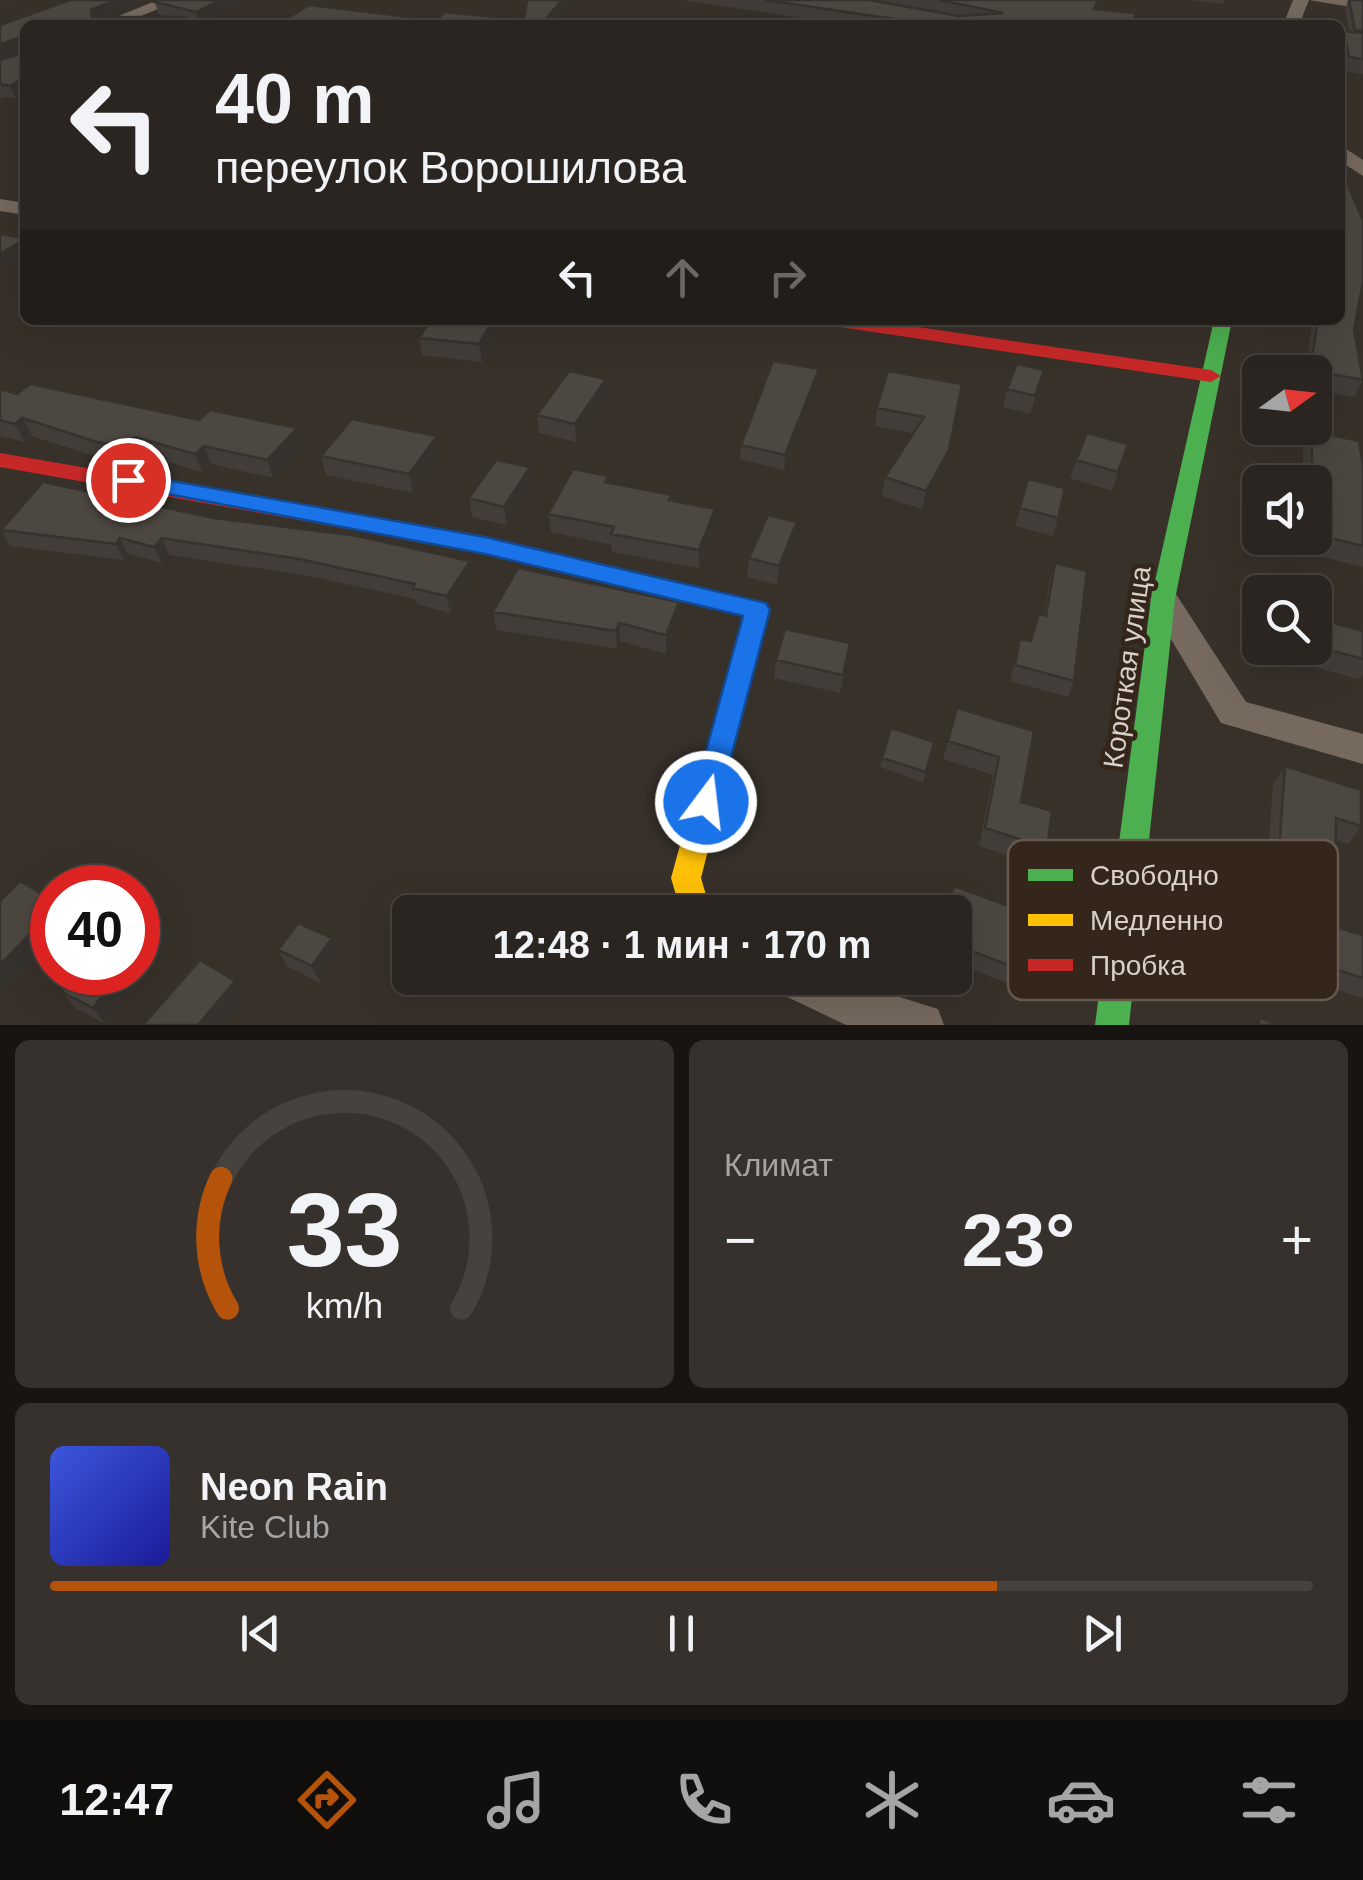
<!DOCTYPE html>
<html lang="ru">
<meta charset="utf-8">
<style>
body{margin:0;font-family:Arial,sans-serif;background:#36312d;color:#f1f3f6;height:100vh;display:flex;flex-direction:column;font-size:38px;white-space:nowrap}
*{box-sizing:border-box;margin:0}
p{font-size:32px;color:#a5a5a5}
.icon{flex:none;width:55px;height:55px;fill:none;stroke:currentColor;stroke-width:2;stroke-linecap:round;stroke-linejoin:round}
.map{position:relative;height:1025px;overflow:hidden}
.sheet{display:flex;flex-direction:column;gap:15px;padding:15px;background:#171412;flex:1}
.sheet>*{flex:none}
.guide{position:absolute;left:20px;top:20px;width:1325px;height:305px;border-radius:15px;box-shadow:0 10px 40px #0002,0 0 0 2px #46423e;background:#2a2520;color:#f1f3f6;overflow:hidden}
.needle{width:65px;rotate:75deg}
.controls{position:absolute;left:1242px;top:355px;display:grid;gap:20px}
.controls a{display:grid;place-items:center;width:90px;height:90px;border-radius:15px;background:#2a2520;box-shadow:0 10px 40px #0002,0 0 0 2px #46423e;font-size:50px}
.speed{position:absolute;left:30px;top:865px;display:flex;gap:20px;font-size:50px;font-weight:700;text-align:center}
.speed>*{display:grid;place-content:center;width:130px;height:130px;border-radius:50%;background:#2a2520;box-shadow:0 10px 40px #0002,0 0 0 2px #46423e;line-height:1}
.speed .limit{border:15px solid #d22;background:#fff;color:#111}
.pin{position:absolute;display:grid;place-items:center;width:85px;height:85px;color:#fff;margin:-42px;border:5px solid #fff;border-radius:50%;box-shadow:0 2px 10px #0007}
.me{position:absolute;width:110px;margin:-55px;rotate:15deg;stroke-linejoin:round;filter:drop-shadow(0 0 8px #0008)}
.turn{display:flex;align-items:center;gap:35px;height:210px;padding:0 30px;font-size:45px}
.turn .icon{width:130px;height:130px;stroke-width:2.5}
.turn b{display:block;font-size:70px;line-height:85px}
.lanes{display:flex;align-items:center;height:95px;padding:0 30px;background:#0003;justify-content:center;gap:50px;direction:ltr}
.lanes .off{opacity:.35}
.big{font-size:75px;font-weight:700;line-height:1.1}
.sheet .tile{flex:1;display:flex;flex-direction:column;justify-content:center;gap:15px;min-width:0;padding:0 35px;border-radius:15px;background:#36312d}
.sheet .dial{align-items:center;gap:0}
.dial svg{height:260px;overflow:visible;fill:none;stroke:#46423e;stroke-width:7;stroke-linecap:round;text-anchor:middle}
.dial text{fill:#f1f3f6;stroke:none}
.song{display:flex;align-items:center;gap:30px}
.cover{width:120px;height:120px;border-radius:15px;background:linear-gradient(135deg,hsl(230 70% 55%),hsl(240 70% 35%))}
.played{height:10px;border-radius:5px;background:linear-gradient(90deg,#b45309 75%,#46423e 75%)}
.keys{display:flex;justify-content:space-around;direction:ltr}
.heat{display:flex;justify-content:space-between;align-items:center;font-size:55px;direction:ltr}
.sheet .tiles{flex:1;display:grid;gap:15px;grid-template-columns:1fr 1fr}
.tile:last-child{grid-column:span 2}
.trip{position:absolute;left:392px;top:895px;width:580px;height:100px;border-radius:15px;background:#2a2520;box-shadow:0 10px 40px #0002,0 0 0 2px #46423e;font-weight:700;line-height:100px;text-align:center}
.dock{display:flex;height:160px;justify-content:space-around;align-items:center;background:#110f0d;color:#a5a5a5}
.dock .icon{width:70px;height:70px}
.dock .selected{color:#b45309}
.dock b{font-size:45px;color:#f1f3f6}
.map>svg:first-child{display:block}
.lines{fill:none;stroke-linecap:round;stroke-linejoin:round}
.street{fill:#76695e;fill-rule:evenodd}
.fast{fill:#4caf50;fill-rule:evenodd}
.slow{fill:#ffc107;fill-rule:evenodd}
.jam{fill:#c62828;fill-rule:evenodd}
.wall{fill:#423d38}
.shaded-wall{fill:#36322e}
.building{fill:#4d4741;stroke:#36322e;stroke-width:2.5}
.route{fill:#1a73e8;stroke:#114b97;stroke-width:2.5}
.labels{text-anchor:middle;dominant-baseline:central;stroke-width:9;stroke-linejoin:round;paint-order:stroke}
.street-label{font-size:28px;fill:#d9d0c8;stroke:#34261a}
.key{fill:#34261a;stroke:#66594e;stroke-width:2.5}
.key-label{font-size:28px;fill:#d9d0c8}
</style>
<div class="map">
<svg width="1363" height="1025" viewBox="0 0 1363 1025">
<rect width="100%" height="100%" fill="#38312a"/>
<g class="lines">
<!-- street -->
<path class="street" d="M158 0H180L119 25H96Z
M1293 0H1363V9L1309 0 1299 25H1283Z
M1340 145 1363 160V176L1340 161Z
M0 199 25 203V215L0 211Z
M1163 587 1174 591 1246 702 1363 734V764L1221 723 1147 599 1152 591Z
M772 978H839L938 1009 944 1025H846L779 993Z"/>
<!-- fast -->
<path class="fast" d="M1214 320H1232L1175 599 1129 1025H1095L1151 599Z"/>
<!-- slow -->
<path class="slow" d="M475 535 766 604 769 610 701 878 711 912H681L671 878 743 616 467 549 463 543Z"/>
<!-- jam -->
<path class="jam" d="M824 320H870L1211 370 1221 376 1211 382 833 326Z
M0 453 475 535 487 543 475 551 0 467Z"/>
</g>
<!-- wall -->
<path class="wall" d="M681 0H869L929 11 877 0H1098L1096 9 1135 25H849Z
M1191 0H1225L1223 4Z
M1348 0H1363V74L1343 71 1340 53V41L1344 31H1349L1345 10Z
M155 2 240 3 199 24 187 21 188 25H25V93L16 98 4 97 0 99V60L23 53V50L0 58V25L106 17H171L158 14Z
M1313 320H1340L1354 330 1363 380 1354 397 1315 390V372H1305Z
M500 327 482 362 422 355 419 338Z
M819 369 817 383 784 470 740 459 741 445Z
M1044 370 1030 414 1003 407 1007 389Z
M606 379 607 397 576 442 539 433 537 415Z
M962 384 945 468 922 509 882 496 885 477 913 433 875 426 877 408Z
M0 389 17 394 199 420 297 428 302 446 273 478 211 464 202 472 143 455 132 465 106 460 32 436 25 442 0 436Z
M1312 431 1363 466V567L1302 552V538H1315V482H1303V449Z
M1128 444 1112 491 1070 478 1076 460Z
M440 454 413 493 326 475 321 456Z
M1028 479 1058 518 1053 536 1015 526Z
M609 483 672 495V501L715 509V528L699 568 612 552 611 545 551 532 548 514Z
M532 485 507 525 472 517 469 498Z
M214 518 470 561 473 577 450 613 417 604 415 599 304 575 169 555 162 563 128 554 124 560 10 546 1 530Z
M797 522 796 541 777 585 747 577 749 558Z
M1055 563 1074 681 1068 697 1010 681 1020 639 1030 641 1044 615 1050 579Z
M679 602V620L666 654 620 641 617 649 497 630 493 612Z
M1315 618 1363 631V674L1359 679 1277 657 1278 648H1315Z
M776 660 847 661 840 693 774 678Z
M957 708 1034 731 1021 802 1047 848 1039 865 979 846 993 775 943 759Z
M934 742 923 782 880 767 882 758Z
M1285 766 1361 826 1348 844 1335 840V927L1363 935V998L1264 967 1263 914 1258 912 1261 866 1268 854 1273 784Z
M954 886 1014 967 1007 983 955 963V912H946Z
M174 937 106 1024 75 1008 62 992Z
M332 938 339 955 320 983 287 966 278 950Z"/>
<!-- shaded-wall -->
<path class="shaded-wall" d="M115 0H148L95 22V25L91 10Z
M220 0H239L240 3 199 24 196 12Z
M562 0H574L552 25H541Z
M186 17 188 25H174L173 23Z
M22 37 25 50 0 58V44Z
M25 77V93L16 98 10 86Z
M25 239V256L0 271V254Z
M493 320H499L500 327 482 362 479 344Z
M819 369 817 383 784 470 785 455Z
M606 379 607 397 576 442 575 424Z
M22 418 32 436 25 442 15 424Z
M297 428 302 446 273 478 267 460Z
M437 436 440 454 413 493 409 474Z
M135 437 143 455 132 465 124 447Z
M204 446 211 464 202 472 195 454Z
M949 450 945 468 922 509 926 491Z
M530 467 532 485 507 525 504 507Z
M715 509V528L699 568V550Z
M797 522 796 541 777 585 779 566Z
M120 538 128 554 124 560 116 544Z
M162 538 169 555 162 563 154 547Z
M470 561 473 577 450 613 447 596Z
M679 602V620L666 654V635Z
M619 623 620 641 617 649 616 631Z
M52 910V941L0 997V965Z
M163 920 174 937 106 1024 93 1008 121 972H138V952Z
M332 938 339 955 320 983 312 966Z
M235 981 245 997 222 1025H198Z"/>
<!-- building -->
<path class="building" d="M70 0H115L91 10 92 17H186L173 23 162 21 156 25H25V77L10 86 0 84V60L23 53 22 37 0 44V25Z
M159 0H220L196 12 155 2Z
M527 0H562L541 25H277L309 5 419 18 437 19 445 12 524 20Z
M765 0H869L959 16 1003 13 939 0H1098L1094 9 1135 13V25H890L894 19Z
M1349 0H1363V31L1355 30Z
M1344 31 1363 33V59L1349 57Z
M1340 166 1363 221V282L1354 330 1363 380 1310 370 1318 320H1340Z
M0 234 25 238V239L0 254Z
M430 320H493L479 344 419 338Z
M773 361 819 369 785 455 741 445Z
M1017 364 1044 370 1035 396 1007 389Z
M569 371 606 379 575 424 537 415Z
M888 371 962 384 949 450 926 491 885 477 924 417 877 408Z
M30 384 199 420 210 410 297 428 267 460 204 446 195 454 135 437 124 447 97 442 22 418 15 424 0 420V389L17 394Z
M352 419 437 436 409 474 321 456Z
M1312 431 1359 441 1363 466V546L1315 534V482H1312Z
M1087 433 1128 444 1118 472 1076 460Z
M496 460 530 467 504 507 469 498Z
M573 469 608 476 605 482 672 495 669 500 715 509 699 550 611 534 614 527 548 514Z
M1028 479 1065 488 1058 518 1020 508Z
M43 482 214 518 357 536 470 561 447 596 413 588 415 584 299 559 162 538 154 547 120 538 116 544 1 530Z
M768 515 797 522 779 566 749 558Z
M1055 563 1087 571 1074 681 1015 665 1020 639 1031 641 1039 614 1046 616Z
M518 568 679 602 666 635 619 623 616 631 493 612Z
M1315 618 1363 631V659L1315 646Z
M785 629 850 643 843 675 776 660Z
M957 708 1034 731 1021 802 1052 811 1047 848 985 828 999 757 948 741Z
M891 728 934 742 926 772 882 758Z
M1285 766 1361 790V826L1336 818 1335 927 1363 935V978L1276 950 1275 897 1270 895 1272 848 1279 851Z
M20 881 52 900V910L0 965V901Z
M954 886 1025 912 1014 967 955 945V912H947Z
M138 908 163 920 138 952Z
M298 923 332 938 312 966 278 950Z
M200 960 235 981 198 1025H143Z
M77 972H121L93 1008 62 992Z
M1259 1018 1279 1025H1259Z"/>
<!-- route -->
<path class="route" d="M128 473 485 537 766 603 770 610 717 810 706 814 696 810 692 802 743 616 485 554 120 485V475Z"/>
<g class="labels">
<!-- street labels -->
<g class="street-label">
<text transform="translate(1127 667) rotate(-82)">Короткая улица</text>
</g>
</g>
<!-- legend -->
<rect x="1008" y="840" width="330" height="160" rx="15" class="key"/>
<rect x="1028" y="869" width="45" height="12" fill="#4caf50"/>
<rect x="1028" y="914" width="45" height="12" fill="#ffc107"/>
<rect x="1028" y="959" width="45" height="12" fill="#c62828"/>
<g class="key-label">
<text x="1090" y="885">Свободно</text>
<text x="1090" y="930">Медленно</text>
<text x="1090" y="975">Пробка</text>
</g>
</svg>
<div class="controls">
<a><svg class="needle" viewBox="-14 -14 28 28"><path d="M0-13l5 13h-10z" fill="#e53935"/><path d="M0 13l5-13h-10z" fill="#a5a5a5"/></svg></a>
<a><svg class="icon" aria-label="sound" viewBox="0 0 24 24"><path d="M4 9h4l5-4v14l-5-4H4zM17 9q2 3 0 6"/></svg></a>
<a><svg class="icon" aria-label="search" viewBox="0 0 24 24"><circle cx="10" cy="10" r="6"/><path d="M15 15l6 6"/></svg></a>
</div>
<div class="speed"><div class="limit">40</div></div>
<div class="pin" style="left:128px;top:480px;background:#d93025"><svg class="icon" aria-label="arrive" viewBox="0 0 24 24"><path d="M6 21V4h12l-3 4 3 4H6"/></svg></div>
<svg class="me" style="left:706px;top:802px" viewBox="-20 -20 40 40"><circle r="17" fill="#1a73e8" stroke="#fff" stroke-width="3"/><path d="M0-11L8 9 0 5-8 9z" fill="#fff"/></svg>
<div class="trip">12:48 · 1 мин · 170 m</div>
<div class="guide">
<div class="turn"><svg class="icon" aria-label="left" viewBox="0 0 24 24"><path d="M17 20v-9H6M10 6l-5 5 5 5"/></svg><div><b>40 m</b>переулок Ворошилова</div></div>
<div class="lanes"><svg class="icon" aria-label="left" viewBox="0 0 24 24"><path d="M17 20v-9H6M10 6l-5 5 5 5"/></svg><svg class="icon off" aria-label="ahead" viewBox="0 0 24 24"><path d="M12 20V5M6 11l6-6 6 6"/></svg><svg class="icon off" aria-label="right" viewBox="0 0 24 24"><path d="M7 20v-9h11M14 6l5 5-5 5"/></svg></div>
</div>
</div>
<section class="sheet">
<div class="tiles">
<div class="tile dial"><svg viewBox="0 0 100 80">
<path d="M14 69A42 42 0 1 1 86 69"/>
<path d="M14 69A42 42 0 0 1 12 29" stroke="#b45309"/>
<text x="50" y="56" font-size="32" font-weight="700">33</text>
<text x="50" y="72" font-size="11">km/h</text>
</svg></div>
<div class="tile"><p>Климат</p>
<div class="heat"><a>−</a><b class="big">23°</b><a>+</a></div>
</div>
<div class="tile">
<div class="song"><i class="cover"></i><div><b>Neon Rain</b><p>Kite Club</p></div></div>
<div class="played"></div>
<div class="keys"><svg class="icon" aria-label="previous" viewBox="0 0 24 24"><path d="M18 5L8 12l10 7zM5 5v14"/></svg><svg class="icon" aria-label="pause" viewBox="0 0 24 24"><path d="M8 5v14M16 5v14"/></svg><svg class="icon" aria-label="next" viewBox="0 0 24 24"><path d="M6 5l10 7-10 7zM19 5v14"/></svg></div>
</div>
</div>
</section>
<nav class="dock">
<b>12:47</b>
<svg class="icon selected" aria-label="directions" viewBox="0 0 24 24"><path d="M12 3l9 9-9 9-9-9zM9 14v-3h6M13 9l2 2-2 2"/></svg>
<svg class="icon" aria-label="music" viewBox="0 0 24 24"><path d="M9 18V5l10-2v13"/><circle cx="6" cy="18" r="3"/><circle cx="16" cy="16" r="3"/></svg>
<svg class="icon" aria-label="phone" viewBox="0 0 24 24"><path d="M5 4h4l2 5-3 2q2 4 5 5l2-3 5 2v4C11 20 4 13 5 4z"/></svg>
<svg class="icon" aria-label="climate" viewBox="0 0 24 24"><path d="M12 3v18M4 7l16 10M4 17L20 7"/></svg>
<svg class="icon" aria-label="car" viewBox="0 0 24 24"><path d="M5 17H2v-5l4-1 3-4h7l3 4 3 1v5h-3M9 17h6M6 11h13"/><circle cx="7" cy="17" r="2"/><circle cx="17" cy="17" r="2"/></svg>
<svg class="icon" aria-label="filters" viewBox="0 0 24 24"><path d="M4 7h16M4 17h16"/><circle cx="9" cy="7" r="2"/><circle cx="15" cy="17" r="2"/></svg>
</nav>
